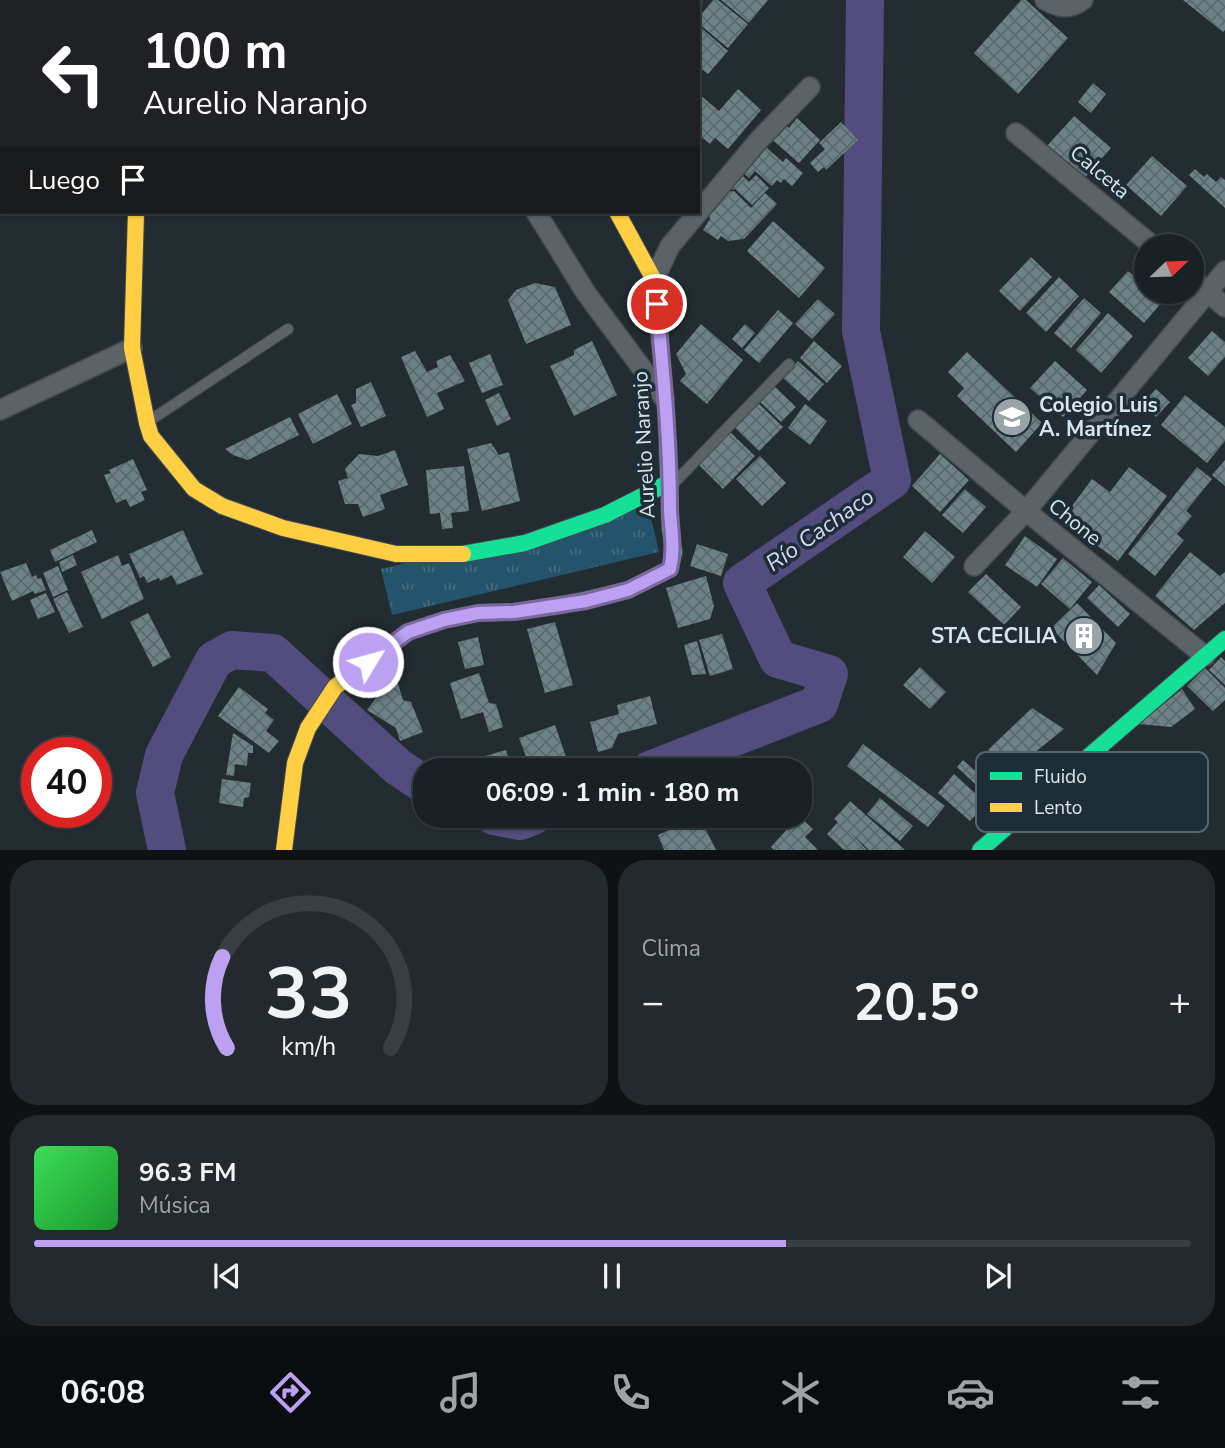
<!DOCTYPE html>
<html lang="es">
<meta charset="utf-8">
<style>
body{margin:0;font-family:"Nunito Sans",sans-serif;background:#23292d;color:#f1f3f6;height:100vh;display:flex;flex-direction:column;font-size:26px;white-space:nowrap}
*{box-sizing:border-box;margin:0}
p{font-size:23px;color:#9fa3a7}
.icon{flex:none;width:38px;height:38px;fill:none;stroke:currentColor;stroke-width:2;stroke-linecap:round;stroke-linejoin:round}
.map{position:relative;height:850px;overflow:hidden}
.panel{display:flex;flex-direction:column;gap:10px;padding:10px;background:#0e1214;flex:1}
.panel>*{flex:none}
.guide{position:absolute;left:0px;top:0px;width:700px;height:214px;box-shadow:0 2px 5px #0004,0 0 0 2px #383e42;background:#202124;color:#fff;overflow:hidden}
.needle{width:46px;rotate:67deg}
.tools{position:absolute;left:1134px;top:234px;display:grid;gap:14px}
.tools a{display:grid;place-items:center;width:70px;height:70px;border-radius:50%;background:#1a2125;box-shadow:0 2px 5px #0004,0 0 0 2px #383e42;font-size:35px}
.speed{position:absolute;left:21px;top:737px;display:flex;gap:14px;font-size:35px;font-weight:700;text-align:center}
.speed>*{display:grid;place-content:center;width:91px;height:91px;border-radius:50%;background:#1a2125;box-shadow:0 2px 5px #0004,0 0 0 2px #383e42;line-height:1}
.speed .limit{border:10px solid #d22;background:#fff;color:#111}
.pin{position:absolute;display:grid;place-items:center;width:60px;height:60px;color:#fff;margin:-30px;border:4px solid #fff;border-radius:50%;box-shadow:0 2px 7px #0007}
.me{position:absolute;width:77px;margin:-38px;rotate:53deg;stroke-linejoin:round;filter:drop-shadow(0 0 5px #0008)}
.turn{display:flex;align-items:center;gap:24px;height:147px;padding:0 28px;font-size:32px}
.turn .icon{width:91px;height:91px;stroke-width:2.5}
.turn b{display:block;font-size:49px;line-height:60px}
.then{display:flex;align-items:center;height:66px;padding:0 28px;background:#0003;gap:14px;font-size:26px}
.big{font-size:52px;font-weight:700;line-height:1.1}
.panel .widget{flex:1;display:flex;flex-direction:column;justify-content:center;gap:10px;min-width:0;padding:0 24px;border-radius:28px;background:#23292d}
.panel .dial{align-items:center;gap:0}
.dial svg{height:182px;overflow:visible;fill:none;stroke:#383e42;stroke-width:7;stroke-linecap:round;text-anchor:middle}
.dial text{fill:#f1f3f6;stroke:none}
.song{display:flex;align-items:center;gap:21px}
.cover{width:84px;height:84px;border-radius:10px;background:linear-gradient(135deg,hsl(130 70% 55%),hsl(130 70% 35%))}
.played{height:7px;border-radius:4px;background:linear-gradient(90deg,#bca0f2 65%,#383e42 65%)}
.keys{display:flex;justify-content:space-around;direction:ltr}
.heat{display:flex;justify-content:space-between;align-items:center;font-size:38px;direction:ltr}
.panel .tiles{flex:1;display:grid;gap:10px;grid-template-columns:1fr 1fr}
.widget:last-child{grid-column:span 2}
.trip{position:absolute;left:413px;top:758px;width:399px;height:70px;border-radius:28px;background:#1a2125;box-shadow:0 2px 5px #0004,0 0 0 2px #383e42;font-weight:700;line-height:70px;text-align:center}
.dock{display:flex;height:112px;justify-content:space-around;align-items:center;background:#0a0d0f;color:#9fa3a7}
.dock .icon{width:49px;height:49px}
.dock .selected{color:#bca0f2}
.dock b{font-size:32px;color:#f1f3f6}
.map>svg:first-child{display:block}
.park{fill:url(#park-tufts)}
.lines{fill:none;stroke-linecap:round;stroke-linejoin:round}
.river{stroke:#524d7e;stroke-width:38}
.building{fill:url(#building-cross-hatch)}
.lane-casing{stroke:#424a4f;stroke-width:12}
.street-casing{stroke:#424a4f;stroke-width:22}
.fast-casing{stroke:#424a4f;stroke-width:18}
.slow-casing{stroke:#424a4f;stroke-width:18}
.lane{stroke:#5c6367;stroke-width:10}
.street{stroke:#5c6367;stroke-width:19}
.fast{stroke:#16e098;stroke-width:16}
.slow{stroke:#ffcf43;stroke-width:16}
.route-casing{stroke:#7a689d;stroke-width:18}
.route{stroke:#bca0f2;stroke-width:12}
.labels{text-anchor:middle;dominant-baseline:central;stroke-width:7;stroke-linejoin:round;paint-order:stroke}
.street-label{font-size:21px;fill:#d9e4ea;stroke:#1d2e37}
.poi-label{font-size:21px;font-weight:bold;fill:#d9e4ea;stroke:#1d2e37;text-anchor:start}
.water-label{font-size:23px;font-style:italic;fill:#d8d6f8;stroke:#1d2e37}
.key{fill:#1d2e37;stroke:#55656d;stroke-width:2}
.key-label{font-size:19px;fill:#d9e4ea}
</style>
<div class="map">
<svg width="1225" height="850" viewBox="0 0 1225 850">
<defs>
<pattern id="park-tufts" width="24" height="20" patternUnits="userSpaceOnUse" patternTransform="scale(1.75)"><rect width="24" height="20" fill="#24546b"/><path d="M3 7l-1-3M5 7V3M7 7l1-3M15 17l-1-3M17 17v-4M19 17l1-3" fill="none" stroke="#436c80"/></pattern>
<pattern id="building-cross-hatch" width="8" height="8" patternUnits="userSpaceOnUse" patternTransform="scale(1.75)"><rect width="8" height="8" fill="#6d8286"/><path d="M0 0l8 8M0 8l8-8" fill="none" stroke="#5b696c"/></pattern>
</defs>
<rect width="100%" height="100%" fill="#232c31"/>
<!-- park -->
<path class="park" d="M648 505 659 552 392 615 381 569Z"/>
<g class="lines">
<!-- river -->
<path class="river" d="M650 770 819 704 829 674 778 659 742 583 892 480 861 331 865 0
M494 816 520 821 533 816
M167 850 155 793 164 755 214 660 232 650 273 653 398 767 425 785"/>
</g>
<!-- building -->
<path class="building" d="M713 0H718L748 24 728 48 698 23V18Z
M721 0H768L749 23Z
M1021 0H1026L1068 38 1018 94 974 53Z
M1183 0H1225V30L1223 32Z
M698 25 728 51 708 74 698 66Z
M1093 83 1106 94 1091 113 1078 102Z
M738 89 761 110 728 149 715 138 710 144 698 134V96L699 94 719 111Z
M1074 116 1111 148 1084 179 1047 146Z
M797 118 820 140 799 163 768 136 781 121 789 128Z
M841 122 858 140 826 170 824 167 818 172 810 163 825 149 819 143Z
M761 143 783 162 786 158 803 173 792 186 784 179 781 183 777 180 772 186 755 171 749 178 738 168Z
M1152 156 1187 186 1161 216 1126 185Z
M1195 169 1204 177 1207 174 1216 182 1221 177 1225 180V208L1189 175Z
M738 171 749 182 756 175 769 188 752 205 735 189 731 190 725 184Z
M734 191 751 208 765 193 777 204 744 239 728 241 721 236 718 240 703 230 710 219 709 212 718 193Z
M773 221 825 268 799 298 747 251Z
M1031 257 1052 277 1020 311 999 291Z
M1128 271 1146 287V292H1152L1163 301 1144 323 1109 292Z
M1059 277 1079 296 1046 332 1026 313Z
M535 283 555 287 571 325 526 344 508 300 516 290Z
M1084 298 1101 313 1071 348 1054 333Z
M818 299 835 314 812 339 795 324Z
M778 310 793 323 759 363 744 350Z
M1108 313 1133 336 1101 373 1076 350Z
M701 324 743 360 707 404 680 381 686 374 676 354Z
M745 324 755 333 742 348 732 339Z
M1212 331 1225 342V357L1208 376 1188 358Z
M592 341 617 395 574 416 550 366 574 355V350Z
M814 341 842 366 827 383 800 358Z
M415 351 427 372 438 367 436 361 450 355 465 381 437 393 444 409 427 417 401 357Z
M967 352 1042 423 1016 452 957 396 964 388 948 372Z
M490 354 503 385 482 393 469 363Z
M798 361 824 384 809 401 783 378Z
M1055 361 1087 390 1063 417 1030 388Z
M371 382 386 416 361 427 351 405 356 403V389Z
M773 385 796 407 781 422 758 400Z
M1156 389 1170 402 1156 417 1142 404Z
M499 393 511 419 497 426 485 400Z
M337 394 352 424 313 444 298 414Z
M1185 395 1225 427V441L1207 463 1161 425Z
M756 401 783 427 759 451 733 426Z
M805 404 827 421 810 445 788 428Z
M290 417 299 435 248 460 233 455 225 449Z
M728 430 755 456 723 489 697 463Z
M491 443 499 455 509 452 520 501 482 511 467 449Z
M395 450 408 485 380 495 385 509 363 517 358 504H345L338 481 348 478 345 469 359 454 378 456Z
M940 454 969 480 940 512 912 486Z
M760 456 786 483 762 506 736 479Z
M133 459 147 490 141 492 145 500 130 507 126 499 116 503 104 475 111 473 109 470Z
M1225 460V486L1212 475Z
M464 466 469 511 451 513 453 528 442 529 440 513 430 514 426 470Z
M1129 467 1167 496 1118 561 1066 522 1069 510 1092 479 1110 492Z
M1197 467 1212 479 1186 511 1192 516 1177 534 1184 540 1155 576 1128 554Z
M965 489 986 507 963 533 942 515Z
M92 530 97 542 55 562 50 550Z
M183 530 203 574 177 585 172 575 160 581 159 578 147 583 144 576 140 578 129 554Z
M925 531 955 557 932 583 903 557Z
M1025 536 1057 559 1037 587 1005 565Z
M697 544 728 554 721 576 690 566Z
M1190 552 1220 576 1225 572V603L1194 630 1155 596Z
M73 555 77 565 62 572 59 562Z
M118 555 122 566 129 563 144 599 102 619 81 572Z
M1063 558 1092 582 1070 609 1041 584Z
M26 563 32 577 36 575 38 579 41 578 46 590 35 594 33 591 12 601 0 572Z
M58 566 68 590 53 597 43 573Z
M986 574 1021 607 1004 625 968 592Z
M706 576 714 606 710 619 678 628 666 588Z
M1099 585 1130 614 1118 627 1087 598Z
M67 592 83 627 69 633 53 599Z
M46 593 55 612 38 619 30 600Z
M1077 603 1116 643 1097 675 1051 628Z
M148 613 171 657 153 667 130 622Z
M555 622 573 685 545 693 527 629Z
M722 634 733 669 710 676 699 640Z
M478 637 484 665 465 669 458 642Z
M697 641 706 674 692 675 684 645Z
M1221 657 1225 661V685L1209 670Z
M920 667 946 692 930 709 903 685Z
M1205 668 1225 688V700L1213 711 1187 686Z
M479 673 489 703 496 704 503 727 489 732 483 712 461 719 450 683Z
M397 680 403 700 411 702 423 732 400 741 396 728 367 710 385 686Z
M239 687 268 709 265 713 274 720 266 731 279 741 269 753 218 716Z
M1182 689 1195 709 1171 727 1139 724Z
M650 696 657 724 618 734 612 748 598 752 590 722 619 714 617 705Z
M1032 708 1064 729 1013 770 988 750Z
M555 725 566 757 531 770 519 738Z
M233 733 253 746V753H248L247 766 235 764 234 776 226 775Z
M863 744 945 806 928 827 847 766Z
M506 750 512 770H471L468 761Z
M991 755 1011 774 990 798 957 767 963 760 975 771Z
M954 774 987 804 970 821 938 793Z
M222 779 251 783 249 797 244 798 243 807 219 803Z
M880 798 913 826 900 841 867 814Z
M850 801 905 850H869L850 832 867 850H844L827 834 838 822 834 819Z
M699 816 716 850H664L658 835Z
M799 816 813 829 805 837 818 850H774L771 847Z"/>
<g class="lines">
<!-- lane casing -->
<g class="lane-casing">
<path id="lane" d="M149 421 288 329
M673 484 789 364"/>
</g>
<!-- street casing -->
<g class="street-casing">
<path id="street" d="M384 0 387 2
M487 0 488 2
M1045 0C1060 8 1069 10 1083 0
M520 2 521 0
M690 2 692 0
M0 63 2 65
M1016 133 1154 247
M536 212 586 293 664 398
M1192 278 1225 307
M654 280 670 246 759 140 810 87
M0 410 132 348
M918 420 1026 511 1205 656
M974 566 1026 511 1225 271"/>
</g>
<!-- fast casing -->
<g class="fast-casing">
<path id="fast" d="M463 554 525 543 605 515 670 482
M563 605 628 590 670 569 674 552 670 528 666 408
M980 850 1225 639"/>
</g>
<!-- slow casing -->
<g class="slow-casing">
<path id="slow" d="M136 212 132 348 147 423 151 436 194 489 222 506 283 528 396 554H463
M617 212 654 280 666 408
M284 850 295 763 308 728 335 687 408 632 444 620 478 613 514 612 563 605"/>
</g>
<!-- lane -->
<use href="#lane" class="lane"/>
<!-- street -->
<use href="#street" class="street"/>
<!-- fast -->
<use href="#fast" class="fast"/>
<!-- slow -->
<use href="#slow" class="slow"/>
</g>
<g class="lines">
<!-- route casing -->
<g class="route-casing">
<path id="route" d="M368 662 408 632 444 620 478 613 514 612 586 601 628 590 670 569C675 549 671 531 670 510 670 441 663 373 657 304"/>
</g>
<!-- route -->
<use href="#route" class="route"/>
</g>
<!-- icons -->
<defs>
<g id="school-disc" transform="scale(2.0125)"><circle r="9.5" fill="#99a4a9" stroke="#1d2e37"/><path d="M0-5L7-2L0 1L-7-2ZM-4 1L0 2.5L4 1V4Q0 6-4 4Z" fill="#fff"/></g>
<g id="building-disc" transform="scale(2.0125)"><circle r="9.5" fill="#99a4a9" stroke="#1d2e37"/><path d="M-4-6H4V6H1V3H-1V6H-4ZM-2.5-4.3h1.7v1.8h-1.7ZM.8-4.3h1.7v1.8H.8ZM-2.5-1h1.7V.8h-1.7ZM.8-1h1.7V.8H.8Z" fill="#fff"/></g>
</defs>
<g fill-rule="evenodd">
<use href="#school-disc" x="1012" y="417"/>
<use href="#building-disc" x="1084" y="636"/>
</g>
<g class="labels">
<!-- street labels -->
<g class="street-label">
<text transform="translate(1100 172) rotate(40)">Calceta</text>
<text transform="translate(644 445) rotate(-93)">Aurelio Naranjo</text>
<text transform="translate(1075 522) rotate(39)">Chone</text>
</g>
<!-- poi labels -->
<g class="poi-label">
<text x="1039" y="405">Colegio Luis<tspan x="1039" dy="24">A. Martínez</tspan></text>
<text x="1057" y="636" text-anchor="end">STA CECILIA</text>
</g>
<!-- water labels -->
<g class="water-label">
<text transform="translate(820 530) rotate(-35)">Río Cachaco</text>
</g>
</g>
<!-- legend -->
<rect x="976" y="752" width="232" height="80" rx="10" class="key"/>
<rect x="990" y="772" width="32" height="8" fill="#16e098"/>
<rect x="990" y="803" width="32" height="9" fill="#ffcf43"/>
<g class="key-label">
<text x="1034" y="783">Fluido</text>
<text x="1034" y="814">Lento</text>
</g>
</svg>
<div class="tools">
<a><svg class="needle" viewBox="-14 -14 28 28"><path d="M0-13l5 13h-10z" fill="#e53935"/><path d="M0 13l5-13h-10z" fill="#9fa3a7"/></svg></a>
</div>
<div class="speed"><div class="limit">40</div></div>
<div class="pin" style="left:657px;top:304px;background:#d93025"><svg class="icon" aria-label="arrive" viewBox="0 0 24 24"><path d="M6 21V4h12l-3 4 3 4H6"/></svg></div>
<svg class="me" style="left:368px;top:662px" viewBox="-20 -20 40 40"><circle r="17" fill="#bca0f2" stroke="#fff" stroke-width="3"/><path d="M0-11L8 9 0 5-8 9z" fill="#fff"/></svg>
<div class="trip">06:09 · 1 min · 180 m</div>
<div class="guide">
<div class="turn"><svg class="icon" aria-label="left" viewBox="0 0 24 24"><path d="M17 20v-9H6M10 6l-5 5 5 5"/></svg><div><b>100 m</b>Aurelio Naranjo</div></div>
<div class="then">Luego<svg class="icon" aria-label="arrive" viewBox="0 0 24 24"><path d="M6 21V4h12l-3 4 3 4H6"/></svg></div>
</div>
</div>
<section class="panel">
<div class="tiles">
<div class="widget dial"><svg viewBox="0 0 100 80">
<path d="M14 69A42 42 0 1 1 86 69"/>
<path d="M14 69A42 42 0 0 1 12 29" stroke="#bca0f2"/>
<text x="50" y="56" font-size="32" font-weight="700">33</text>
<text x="50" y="72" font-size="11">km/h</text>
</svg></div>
<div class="widget"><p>Clima</p>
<div class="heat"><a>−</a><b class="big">20.5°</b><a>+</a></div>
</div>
<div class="widget">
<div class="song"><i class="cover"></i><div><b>96.3 FM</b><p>Música</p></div></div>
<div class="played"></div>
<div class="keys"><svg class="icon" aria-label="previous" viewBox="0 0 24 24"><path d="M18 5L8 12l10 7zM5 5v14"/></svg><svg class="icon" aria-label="pause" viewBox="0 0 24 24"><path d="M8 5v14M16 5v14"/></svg><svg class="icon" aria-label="next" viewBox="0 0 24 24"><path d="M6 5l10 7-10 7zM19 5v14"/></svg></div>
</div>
</div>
</section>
<nav class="dock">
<b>06:08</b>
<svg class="icon selected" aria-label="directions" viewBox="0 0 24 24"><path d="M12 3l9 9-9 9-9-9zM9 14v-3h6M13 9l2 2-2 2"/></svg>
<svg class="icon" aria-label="music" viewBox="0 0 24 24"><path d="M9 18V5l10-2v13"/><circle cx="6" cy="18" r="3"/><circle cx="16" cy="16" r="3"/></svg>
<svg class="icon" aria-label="phone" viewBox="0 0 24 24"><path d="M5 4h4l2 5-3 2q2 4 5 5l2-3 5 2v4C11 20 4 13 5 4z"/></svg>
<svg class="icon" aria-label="climate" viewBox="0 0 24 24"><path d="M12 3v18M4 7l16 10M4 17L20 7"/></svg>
<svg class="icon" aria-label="car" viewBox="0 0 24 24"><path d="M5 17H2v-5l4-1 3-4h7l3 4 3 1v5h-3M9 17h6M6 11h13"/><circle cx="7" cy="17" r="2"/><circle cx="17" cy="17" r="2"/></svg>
<svg class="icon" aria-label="filters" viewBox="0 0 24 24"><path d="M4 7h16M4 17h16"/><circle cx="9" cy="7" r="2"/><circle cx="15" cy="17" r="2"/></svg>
</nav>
